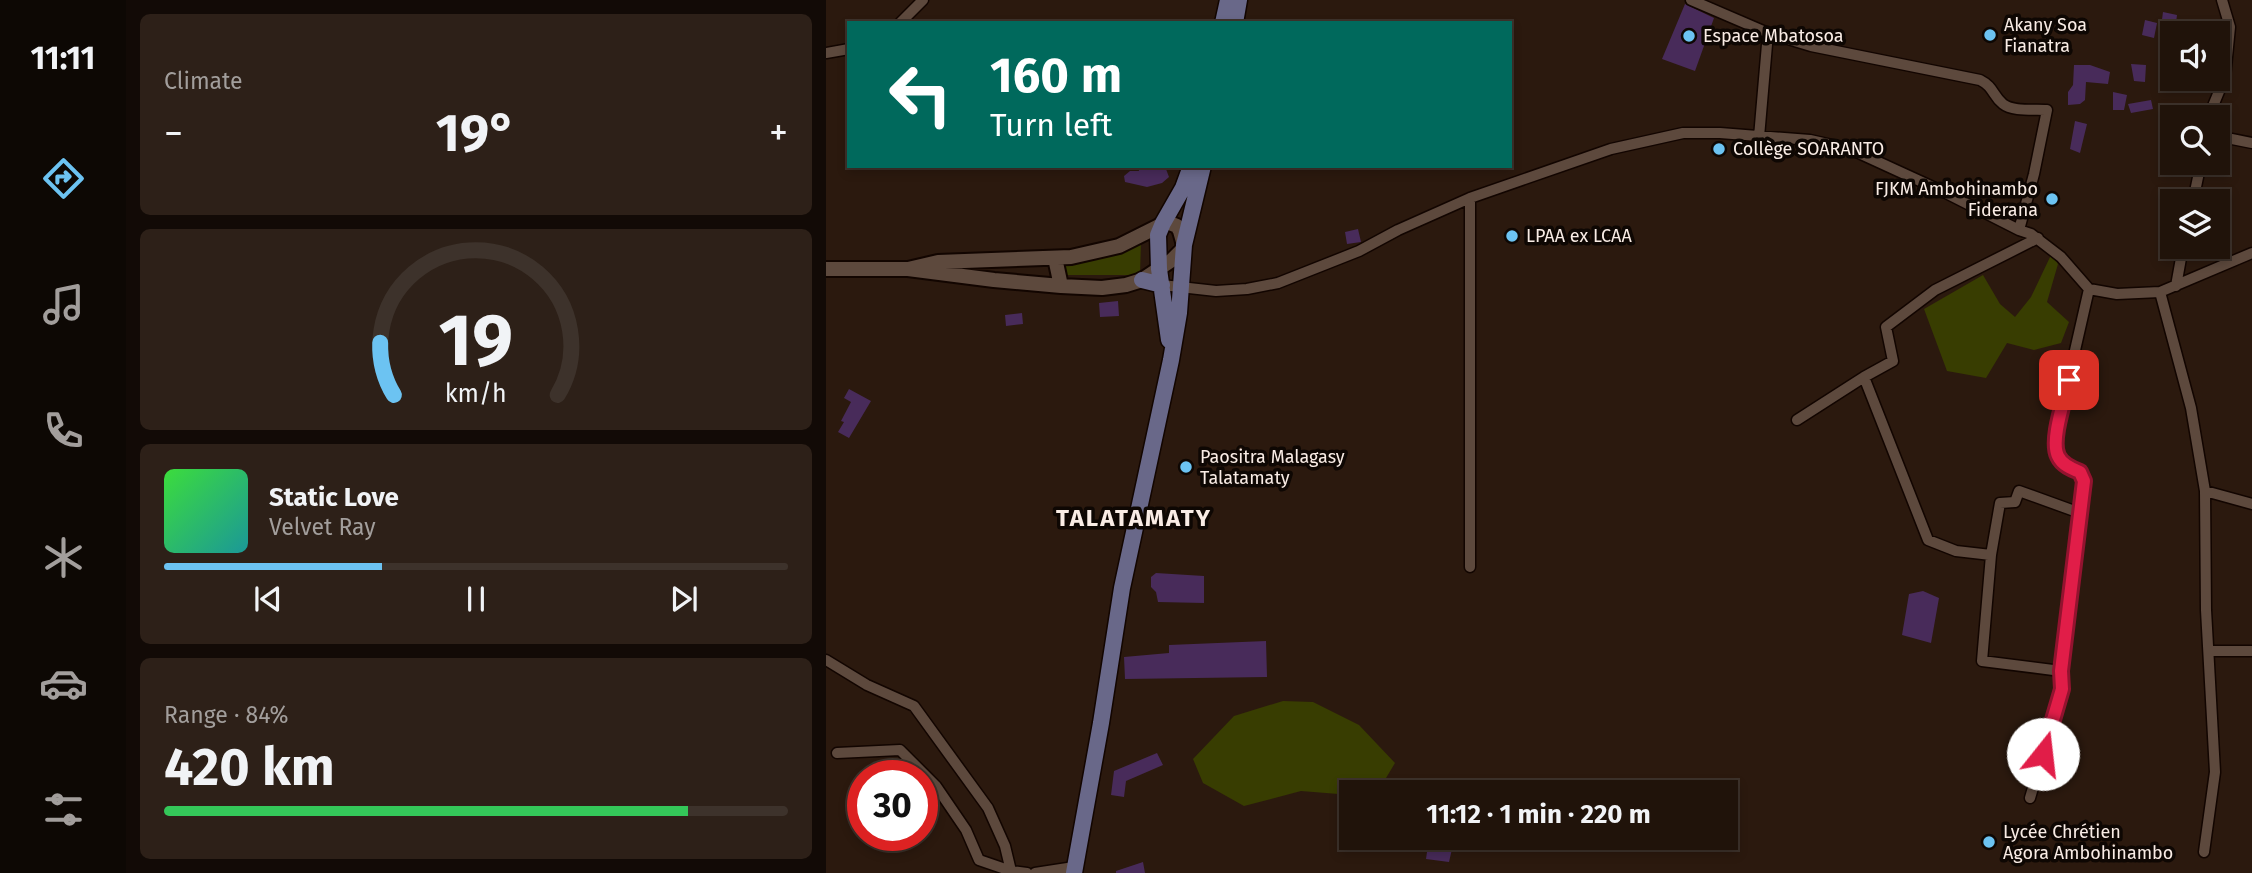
<!DOCTYPE html>
<meta charset="utf-8">
<style>
body{margin:0;font-family:"Fira Sans",sans-serif;background:#2d2018;color:#f1f3f6;height:100vh;display:flex;flex-direction:column;font-size:26px;white-space:nowrap}
*{box-sizing:border-box;margin:0}
p{font-size:23px;color:#a29e9c}
.icon{flex:none;width:38px;height:38px;fill:none;stroke:currentColor;stroke-width:2;stroke-linecap:round;stroke-linejoin:round}
.map{position:relative;flex:1;overflow:hidden}
.sheet{display:flex;flex-direction:column;gap:14px;padding:14px;background:#120a06;width:700px}
.sheet>*{flex:none}
.guide{position:absolute;left:21px;top:21px;width:665px;height:147px;border-radius:0px;box-shadow:0 4px 10px #0003,0 0 0 2px #3d322b;background:#00695c;color:#fff;overflow:hidden}
.fabs{position:absolute;left:1334px;top:21px;display:grid;gap:14px}
.fabs a{display:grid;place-items:center;width:70px;height:70px;border-radius:0px;background:#20130a;box-shadow:0 4px 10px #0003,0 0 0 2px #3d322b;font-size:35px}
.speed{position:absolute;left:21px;top:760px;display:flex;gap:14px;font-size:35px;font-weight:700;text-align:center}
.speed>*{display:grid;place-content:center;width:91px;height:91px;border-radius:50%;background:#20130a;box-shadow:0 4px 10px #0003,0 0 0 2px #3d322b;line-height:1}
.speed .limit{border:10px solid #d22;background:#fff;color:#111}
.pin{position:absolute;display:grid;place-items:center;width:60px;height:60px;color:#fff;margin:-30px;border-radius:14px;box-shadow:0 4px 10px #0006}
.me{position:absolute;width:77px;margin:-38px;rotate:16deg;stroke-linejoin:round;filter:drop-shadow(0 0 5px #0008)}
.turn{display:flex;align-items:center;gap:24px;height:147px;padding:0 28px;font-size:32px}
.turn .icon{width:91px;height:91px;stroke-width:2.5}
.turn b{display:block;font-size:49px;line-height:60px}
.big{font-size:52px;font-weight:700;line-height:1.1}
.sheet .card{flex:1;display:flex;flex-direction:column;justify-content:center;gap:10px;min-width:0;padding:0 24px;border-radius:10px;background:#2d2018}
.sheet .dial{align-items:center;gap:0}
.dial svg{height:182px;overflow:visible;fill:none;stroke:#3d322b;stroke-width:7;stroke-linecap:round;text-anchor:middle}
.dial text{fill:#f1f3f6;stroke:none}
.song{display:flex;align-items:center;gap:21px}
.cover{width:84px;height:84px;border-radius:10px;background:linear-gradient(135deg,hsl(120 70% 55%),hsl(180 70% 35%))}
.played{height:7px;border-radius:4px;background:linear-gradient(90deg,#6cc3f2 35%,#3d322b 35%)}
.keys{display:flex;justify-content:space-around;direction:ltr}
.heat{display:flex;justify-content:space-between;align-items:center;font-size:38px;direction:ltr}
.charge{height:10px;border-radius:5px;background:linear-gradient(90deg,#34c759 84%,#3d322b 0)}
.trip{position:absolute;left:513px;top:780px;width:399px;height:70px;border-radius:0px;background:#20130a;box-shadow:0 4px 10px #0003,0 0 0 2px #3d322b;font-weight:700;line-height:70px;text-align:center}
main{display:flex;flex:1;min-height:0}
.dock{display:flex;flex-direction:column;width:126px;justify-content:space-around;align-items:center;background:#0d0804;color:#a29e9c}
.dock .icon{width:49px;height:49px}
.dock .on{color:#6cc3f2}
.dock b{font-size:32px;color:#f1f3f6}
.map>svg:first-child{display:block}
.green{fill:#383d01}
.building{fill:#482b5a}
.lines{fill:none;stroke-linecap:round;stroke-linejoin:round}
.minor-casing{stroke:#120500;stroke-width:13}
.secondary-casing{stroke:#120500;stroke-width:18}
.primary-casing{stroke:#120500;stroke-width:19}
.minor{stroke:#5d493d;stroke-width:10}
.secondary{stroke:#5d493d;stroke-width:14}
.primary{stroke:#696889;stroke-width:16}
.route-casing{stroke:#92132f;stroke-width:18}
.route{stroke:#e11d48;stroke-width:12}
.poi-dot{fill:#6cc3f2;stroke:#0e0703;stroke-width:2.5}
.labels{text-anchor:middle;dominant-baseline:central;stroke-width:7;stroke-linejoin:round;paint-order:stroke}
.poi-label{font-size:18px;fill:#f9ece5;stroke:#0e0703;text-anchor:start}
.district-label{font-size:24px;font-weight:bold;letter-spacing:2px;fill:#f9ece5;stroke:#0e0703}
</style>
<main>
<nav class="dock">
<b>11:11</b>
<svg class="icon on" aria-label="directions" viewBox="0 0 24 24"><path d="M12 3l9 9-9 9-9-9zM9 14v-3h6M13 9l2 2-2 2"/></svg>
<svg class="icon" aria-label="music" viewBox="0 0 24 24"><path d="M9 18V5l10-2v13"/><circle cx="6" cy="18" r="3"/><circle cx="16" cy="16" r="3"/></svg>
<svg class="icon" aria-label="phone" viewBox="0 0 24 24"><path d="M5 4h4l2 5-3 2q2 4 5 5l2-3 5 2v4C11 20 4 13 5 4z"/></svg>
<svg class="icon" aria-label="climate" viewBox="0 0 24 24"><path d="M12 3v18M4 7l16 10M4 17L20 7"/></svg>
<svg class="icon" aria-label="car" viewBox="0 0 24 24"><path d="M5 17H2v-5l4-1 3-4h7l3 4 3 1v5h-3M9 17h6M6 11h13"/><circle cx="7" cy="17" r="2"/><circle cx="17" cy="17" r="2"/></svg>
<svg class="icon" aria-label="filters" viewBox="0 0 24 24"><path d="M4 7h16M4 17h16"/><circle cx="9" cy="7" r="2"/><circle cx="15" cy="17" r="2"/></svg>
</nav>
<section class="sheet">
<div class="card"><p>Climate</p>
<div class="heat"><a>−</a><b class="big">19°</b><a>+</a></div>
</div>
<div class="card dial"><svg viewBox="0 0 100 80">
<path d="M14 69A42 42 0 1 1 86 69"/>
<path d="M14 69A42 42 0 0 1 8 46" stroke="#6cc3f2"/>
<text x="50" y="56" font-size="32" font-weight="700">19</text>
<text x="50" y="72" font-size="11">km/h</text>
</svg></div>
<div class="card">
<div class="song"><i class="cover"></i><div><b>Static Love</b><p>Velvet Ray</p></div></div>
<div class="played"></div>
<div class="keys"><svg class="icon" aria-label="previous" viewBox="0 0 24 24"><path d="M18 5L8 12l10 7zM5 5v14"/></svg><svg class="icon" aria-label="pause" viewBox="0 0 24 24"><path d="M8 5v14M16 5v14"/></svg><svg class="icon" aria-label="next" viewBox="0 0 24 24"><path d="M6 5l10 7-10 7zM19 5v14"/></svg></div>
</div>
<div class="card"><p>Range · 84%</p><b class="big">420 km</b><div class="charge"></div></div>
</section>
<div class="map">
<svg width="1426" height="873" viewBox="0 0 1426 873">
<rect width="100%" height="100%" fill="#2b190e"/>
<!-- green -->
<path class="green" d="M315 241 314 275H239L237 257Z
M1225 255 1232 264 1221 302 1243 322 1235 343 1208 350 1181 343 1160 378 1121 371 1098 309 1157 275 1174 304 1189 317 1205 297Z
M457 701 487 702 533 725 569 763 551 793H525V795L475 791 418 806 377 783 367 759 408 716Z"/>
<!-- building -->
<path class="building" d="M859 4 888 18 869 71 836 59Z
M1337 12 1351 15 1349 31 1335 27Z
M1319 20 1331 23 1328 38 1316 35Z
M1305 64 1320 65 1319 82 1308 81Z
M1248 65H1264L1284 72 1282 84 1260 82 1259 100 1254 104 1242 105V92L1247 85Z
M1287 92 1301 95 1298 110H1287Z
M1325 100 1327 109 1305 113 1302 104Z
M1249 121 1261 124 1254 153 1244 149Z
M312 166H329L340 169 343 177 336 183 321 187 299 182 298 176 304 171H313Z
M532 229 535 242 521 244 519 232Z
M292 301 293 316 274 317 273 303Z
M196 313 197 324 180 326 179 315Z
M23 389 45 401 23 438 12 432 18 422 15 421 25 402 18 398Z
M330 573 378 576V603L332 602 330 592 325 587V577Z
M1097 591 1113 598 1105 643 1076 635 1083 594Z
M440 641 441 677 299 679 298 657 343 653V645Z
M331 753 337 765 300 781 298 797 285 795 288 771Z
M603 838H632L631 850 626 849 623 862 600 859Z
M317 862 319 873H290V871Z"/>
<g class="lines">
<!-- minor casing -->
<g class="minor-casing">
<path id="minor" d="M865 0 942 33 933 137
M74 23 97 0
M942 33 985 46 1154 80C1168 87 1166 95 1177 104 1187 112 1208 109 1221 110L1208 174 1193 230
M0 53 23 49
M1378 117 1387 106 1399 77 1404 27 1396 0
M1391 136 1426 143
M1367 201 1375 163
M336 285 390 291 421 289 452 283 533 251 572 230 644 198 785 149 857 133H894L984 140 1024 149 1120 193 1193 230 1205 234 1235 257 1263 289 1291 294 1334 292 1426 253
M1350 286 1357 247
M1334 292 1365 408 1379 491 1380 610 1389 772 1378 852
M1038 377 1102 540 1130 551 1165 555
M971 420 1038 377 1067 361 1060 327 1109 290 1212 238
M1379 491 1426 504
M644 567V198
M1383 651H1426
M0 660 41 685 88 706 162 808 179 846 185 871 201 873
M1235 671 1156 661 1165 555 1174 503 1189 502 1193 491 1254 513
M11 753 74 750 110 786 140 830 153 860 185 871
M1204 798 1236 689 1235 671 1258 481 1254 472C1234 464 1232 459 1229 438L1263 289
M209 873 248 867"/>
</g>
<!-- secondary casing -->
<g class="secondary-casing">
<path id="secondary" d="M229 258 235 286
M0 269H82L168 280 235 286 276 288 300 285 316 280 346 260 356 250 358 245 354 231 351 226 341 222 293 246 245 257 112 262 82 269"/>
</g>
<!-- primary casing -->
<g class="primary-casing">
<path id="primary" d="M397 23 402 0
M409 23 413 0
M316 280 336 285
M343 340 333 269 332 235 337 223 357 188 365 166
M248 873 275 723 296 588 345 360 353 313 358 245 377 166"/>
</g>
<!-- minor -->
<use href="#minor" class="minor"/>
<!-- secondary -->
<use href="#secondary" class="secondary"/>
<!-- primary -->
<use href="#primary" class="primary"/>
</g>
<g class="lines">
<!-- route casing -->
<g class="route-casing">
<path id="route" d="M1217 754 1236 689 1235 671 1258 481 1254 472C1246 469 1236 465 1232 456 1224 440 1239 399 1243 380"/>
</g>
<!-- route -->
<use href="#route" class="route"/>
</g>
<!-- markers -->
<g class="poi-dot">
<circle cx="1164" cy="35" r="7"/>
<circle cx="863" cy="36" r="7"/>
<circle cx="893" cy="149" r="7"/>
<circle cx="1226" cy="199" r="7"/>
<circle cx="686" cy="236" r="7"/>
<circle cx="360" cy="467" r="7"/>
<circle cx="1163" cy="842" r="7"/>
</g>
<g class="labels">
<!-- poi labels -->
<g class="poi-label">
<text x="1178" y="25">Akany Soa<tspan x="1178" dy="21">Fianatra</tspan></text>
<text x="877" y="36">Espace Mbatosoa</text>
<text x="907" y="149">Collège SOARANTO</text>
<text x="1212" y="189" text-anchor="end">FJKM Ambohinambo<tspan x="1212" dy="21">Fiderana</tspan></text>
<text x="700" y="236">LPAA ex LCAA</text>
<text x="374" y="457">Paositra Malagasy<tspan x="374" dy="21">Talatamaty</tspan></text>
<text x="1177" y="832">Lycée Chrétien<tspan x="1177" dy="21">Agora Ambohinambo</tspan></text>
</g>
<!-- district labels -->
<g class="district-label">
<text x="308" y="518">TALATAMATY</text>
</g>
</g>
</svg>
<div class="fabs">
<a><svg class="icon" aria-label="sound" viewBox="0 0 24 24"><path d="M4 9h4l5-4v14l-5-4H4zM17 9q2 3 0 6"/></svg></a>
<a><svg class="icon" aria-label="search" viewBox="0 0 24 24"><circle cx="10" cy="10" r="6"/><path d="M15 15l6 6"/></svg></a>
<a><svg class="icon" aria-label="layers" viewBox="0 0 24 24"><path d="M12 4l9 5-9 5-9-5zM3 14l9 5 9-5"/></svg></a>
</div>
<div class="speed"><div class="limit">30</div></div>
<div class="pin" style="left:1243px;top:380px;background:#d93025"><svg class="icon" aria-label="arrive" viewBox="0 0 24 24"><path d="M6 21V4h12l-3 4 3 4H6"/></svg></div>
<svg class="me" style="left:1217px;top:754px" viewBox="-20 -20 40 40"><circle r="19" fill="#fff"/><path d="M0-13L10 11 0 6-10 11z" fill="#e11d48"/></svg>
<div class="trip">11:12 · 1 min · 220 m</div>
<div class="guide">
<div class="turn"><svg class="icon" aria-label="left" viewBox="0 0 24 24"><path d="M17 20v-9H6M10 6l-5 5 5 5"/></svg><div><b>160 m</b>Turn left</div></div>
</div>
</div>
</main>
